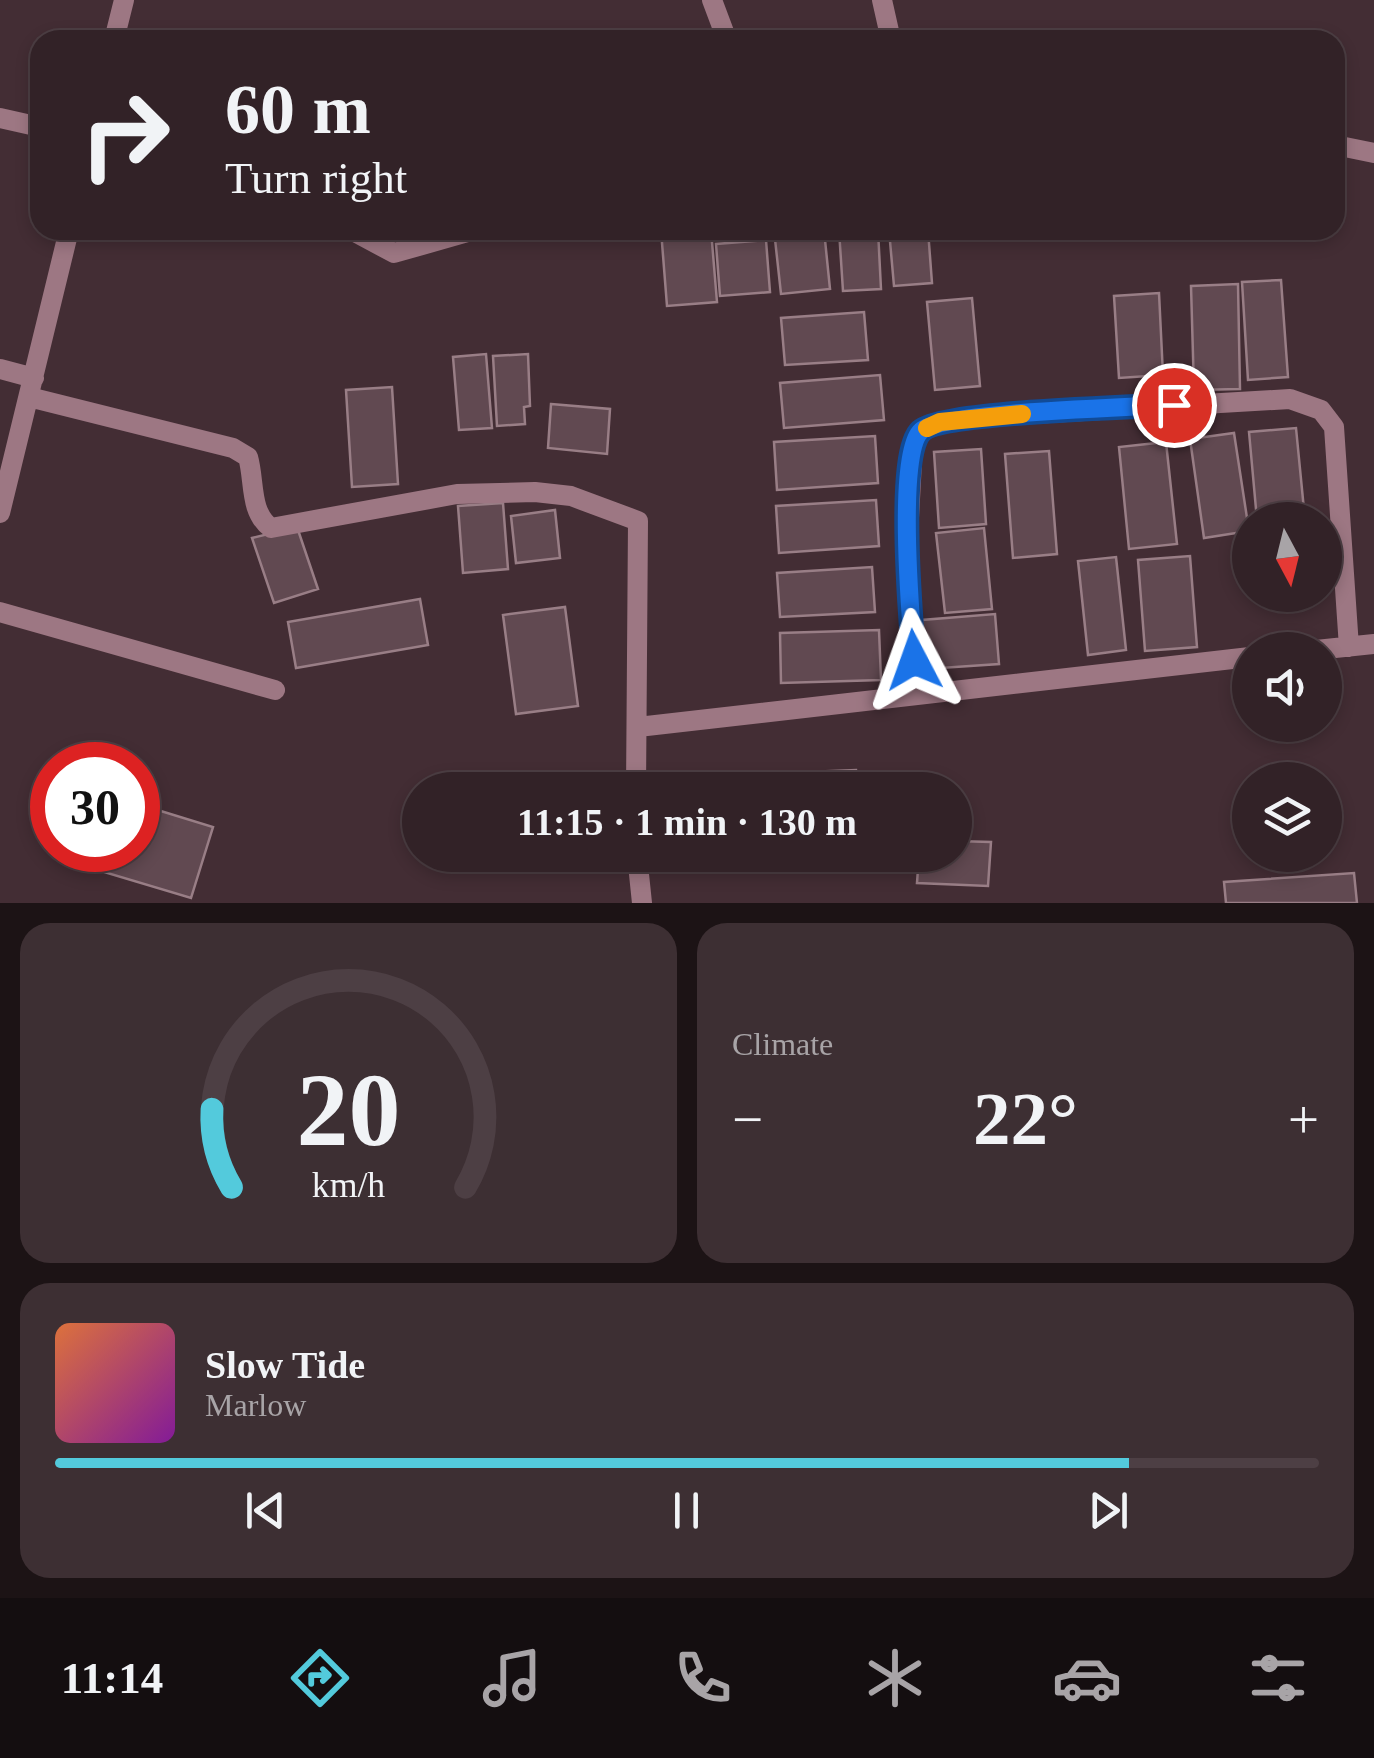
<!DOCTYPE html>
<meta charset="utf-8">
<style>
body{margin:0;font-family:Georgia,serif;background:#3d2f33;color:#f1f3f6;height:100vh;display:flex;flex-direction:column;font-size:38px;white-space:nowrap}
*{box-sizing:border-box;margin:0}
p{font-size:32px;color:#a8a4a7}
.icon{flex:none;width:55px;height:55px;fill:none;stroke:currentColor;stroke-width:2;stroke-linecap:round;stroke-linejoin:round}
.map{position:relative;height:903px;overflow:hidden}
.sheet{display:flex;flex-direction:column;gap:20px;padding:20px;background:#1c1315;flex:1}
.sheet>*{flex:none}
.hud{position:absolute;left:30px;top:30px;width:1315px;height:210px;border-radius:30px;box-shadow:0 5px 15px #0003,0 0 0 2px #4d3f44;background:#322227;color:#f1f3f6;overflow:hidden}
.needle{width:65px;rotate:173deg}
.tools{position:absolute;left:1232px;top:502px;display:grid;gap:20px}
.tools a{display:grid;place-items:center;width:110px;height:110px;border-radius:50%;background:#322227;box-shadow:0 5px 15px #0003,0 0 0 2px #4d3f44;font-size:50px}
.speed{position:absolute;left:30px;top:742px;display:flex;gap:20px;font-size:50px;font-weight:700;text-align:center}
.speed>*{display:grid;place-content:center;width:130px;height:130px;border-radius:50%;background:#322227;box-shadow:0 5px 15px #0003,0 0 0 2px #4d3f44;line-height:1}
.speed .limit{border:15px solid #d22;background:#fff;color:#111}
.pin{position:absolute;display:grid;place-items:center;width:85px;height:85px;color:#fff;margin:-42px;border:5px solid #fff;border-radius:50%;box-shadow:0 2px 10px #0007}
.me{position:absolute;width:110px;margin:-55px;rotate:356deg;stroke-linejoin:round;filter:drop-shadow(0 0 8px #0008)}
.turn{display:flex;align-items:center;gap:35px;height:210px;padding:0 30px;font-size:45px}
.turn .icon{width:130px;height:130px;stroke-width:2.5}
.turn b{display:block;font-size:70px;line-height:85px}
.big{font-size:75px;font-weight:700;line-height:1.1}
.sheet .tile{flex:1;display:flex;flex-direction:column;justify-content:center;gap:15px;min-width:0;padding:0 35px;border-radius:30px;background:#3d2f33}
.sheet .dial{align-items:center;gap:0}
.dial svg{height:260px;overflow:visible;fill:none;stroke:#4d3f44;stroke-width:7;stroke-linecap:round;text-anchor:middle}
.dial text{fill:#f1f3f6;stroke:none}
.song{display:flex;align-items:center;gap:30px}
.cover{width:120px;height:120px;border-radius:15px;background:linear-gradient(135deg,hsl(20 70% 55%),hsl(290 70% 35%))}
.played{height:10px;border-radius:5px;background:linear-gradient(90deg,#53cadc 85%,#4d3f44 85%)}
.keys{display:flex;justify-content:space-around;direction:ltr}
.heat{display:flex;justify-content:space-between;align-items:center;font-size:55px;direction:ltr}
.sheet .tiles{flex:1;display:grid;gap:20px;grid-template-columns:1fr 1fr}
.tile:last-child{grid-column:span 2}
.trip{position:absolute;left:402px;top:772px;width:570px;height:100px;border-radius:50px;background:#322227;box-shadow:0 5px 15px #0003,0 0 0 2px #4d3f44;font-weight:700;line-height:100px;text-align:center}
.menu{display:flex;height:160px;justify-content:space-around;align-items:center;background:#140e10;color:#a8a4a7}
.menu .icon{width:70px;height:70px}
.menu .on{color:#53cadc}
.menu b{font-size:45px;color:#f1f3f6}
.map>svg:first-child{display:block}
.building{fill:#614951;stroke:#997e86;stroke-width:2.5}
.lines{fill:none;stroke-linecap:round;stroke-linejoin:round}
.minor{stroke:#9d7783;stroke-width:20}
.route-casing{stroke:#114b97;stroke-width:25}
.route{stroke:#1a73e8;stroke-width:18}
.slow{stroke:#f59e0b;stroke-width:18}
</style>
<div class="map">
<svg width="1374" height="903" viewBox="0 0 1374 903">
<rect width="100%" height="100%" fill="#432d34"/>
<!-- building -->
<path class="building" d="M661 230H711L717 302 667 306Z
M774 230H824L830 289 781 294Z
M839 230H878L881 289 843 291Z
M889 230H928L932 283 894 286Z
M766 240 770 292 720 296 716 244Z
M1281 280 1288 377 1248 380 1242 282Z
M1238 284 1240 389 1194 390 1191 286Z
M1159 293 1163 375 1119 378 1114 296Z
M972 298 980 386 935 390 927 302Z
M864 312 868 360 785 365 781 318Z
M486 354 492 428 459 430 453 357Z
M528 354 530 406 524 407 525 424 497 426 493 356Z
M880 375 884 420 784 428 780 383Z
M392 387 398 484 352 487 346 390Z
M551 404 610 409 607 454 548 448Z
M1296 428 1305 520H1257L1249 432Z
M1234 433 1249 531 1204 538 1190 439Z
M875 436 878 483 777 490 774 442Z
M1166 442 1177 544 1129 549 1119 447Z
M981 449 986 524 939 528 934 452Z
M1049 451 1057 554 1013 558 1005 454Z
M876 500 879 546 779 553 776 506Z
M503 503 508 569 463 573 458 506Z
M555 510 560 558 516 563 511 516Z
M297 527 318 589 274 603 252 538Z
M984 528 992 609 945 613 936 533Z
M1190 556 1197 647 1145 651 1138 560Z
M1116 557 1126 650 1088 655 1078 561Z
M872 567 875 612 780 617 777 573Z
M420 599 428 645 296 668 288 622Z
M565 607 578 706 516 714 503 615Z
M995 614 999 664 926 669 922 620Z
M879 630 881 680 781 683 780 633Z
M856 770 858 790H757L755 774Z
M138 804 213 827 191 898 57 858 59 850H138Z
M955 841 991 842 988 886 917 883 919 855H955Z
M1354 873 1357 903H1226L1224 882Z"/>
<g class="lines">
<!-- minor -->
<path class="minor" d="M712 0 727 40
M882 0 891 40
M114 40 124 0
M0 118 40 127
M1335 145 1374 153
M351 230 394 253 475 230
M0 369 34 378
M29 397 233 448 248 457C255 481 249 512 271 528L457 494 535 492 571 496 638 521 636 790
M0 513 69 230
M0 612 275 690
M1316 650 1374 644
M918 694 907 555 913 443C929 418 956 420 983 417L1290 399 1321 410 1334 427 1349 647
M638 727 1250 657
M637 855 642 903"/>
</g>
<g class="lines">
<!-- route casing -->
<g class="route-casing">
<path id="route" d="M914 660C911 622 896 453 921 431 941 412 1135 407 1174 405"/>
</g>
<!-- route -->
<use href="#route" class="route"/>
<!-- slow -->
<path class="slow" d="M927 428 940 422 1022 414"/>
</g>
</svg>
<div class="tools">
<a><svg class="needle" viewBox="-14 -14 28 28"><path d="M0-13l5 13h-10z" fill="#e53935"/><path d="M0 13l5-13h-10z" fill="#a8a4a7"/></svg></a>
<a><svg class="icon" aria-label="sound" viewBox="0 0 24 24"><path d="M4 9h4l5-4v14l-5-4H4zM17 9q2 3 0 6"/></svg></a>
<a><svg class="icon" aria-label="layers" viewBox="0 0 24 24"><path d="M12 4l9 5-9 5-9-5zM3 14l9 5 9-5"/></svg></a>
</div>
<div class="speed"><div class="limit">30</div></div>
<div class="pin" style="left:1174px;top:405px;background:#d93025"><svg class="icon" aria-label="arrive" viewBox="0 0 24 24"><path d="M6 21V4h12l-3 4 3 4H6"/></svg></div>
<svg class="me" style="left:914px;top:660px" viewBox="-20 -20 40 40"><path d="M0-17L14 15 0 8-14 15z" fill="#1a73e8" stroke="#fff" stroke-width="4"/></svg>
<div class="trip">11:15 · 1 min · 130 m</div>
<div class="hud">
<div class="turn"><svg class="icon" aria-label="right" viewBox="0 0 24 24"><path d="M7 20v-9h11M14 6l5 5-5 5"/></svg><div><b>60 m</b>Turn right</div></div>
</div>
</div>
<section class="sheet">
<div class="tiles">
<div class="tile dial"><svg viewBox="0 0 100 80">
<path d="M14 69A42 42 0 1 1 86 69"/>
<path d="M14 69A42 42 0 0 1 8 45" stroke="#53cadc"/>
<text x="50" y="56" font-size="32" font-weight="700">20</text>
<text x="50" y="72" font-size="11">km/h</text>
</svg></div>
<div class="tile"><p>Climate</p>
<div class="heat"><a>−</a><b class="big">22°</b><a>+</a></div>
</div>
<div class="tile">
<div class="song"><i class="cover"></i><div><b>Slow Tide</b><p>Marlow</p></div></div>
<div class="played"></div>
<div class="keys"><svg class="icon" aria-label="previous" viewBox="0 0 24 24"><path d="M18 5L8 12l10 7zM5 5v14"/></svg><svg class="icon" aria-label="pause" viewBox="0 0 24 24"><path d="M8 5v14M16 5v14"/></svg><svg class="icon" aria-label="next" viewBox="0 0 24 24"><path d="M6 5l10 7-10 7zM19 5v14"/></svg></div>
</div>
</div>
</section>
<nav class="menu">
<b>11:14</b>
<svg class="icon on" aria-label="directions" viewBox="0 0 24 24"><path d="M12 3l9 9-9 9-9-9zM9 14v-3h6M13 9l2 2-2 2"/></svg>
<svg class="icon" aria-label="music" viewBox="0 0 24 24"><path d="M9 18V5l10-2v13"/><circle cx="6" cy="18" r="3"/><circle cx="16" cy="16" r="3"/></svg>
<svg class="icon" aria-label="phone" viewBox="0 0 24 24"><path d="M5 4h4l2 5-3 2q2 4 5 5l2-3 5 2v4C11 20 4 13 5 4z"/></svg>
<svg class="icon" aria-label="climate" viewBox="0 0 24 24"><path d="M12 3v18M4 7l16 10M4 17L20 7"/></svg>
<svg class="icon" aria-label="car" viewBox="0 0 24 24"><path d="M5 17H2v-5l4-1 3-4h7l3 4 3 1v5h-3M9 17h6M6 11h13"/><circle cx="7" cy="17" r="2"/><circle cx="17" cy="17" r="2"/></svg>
<svg class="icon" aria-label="filters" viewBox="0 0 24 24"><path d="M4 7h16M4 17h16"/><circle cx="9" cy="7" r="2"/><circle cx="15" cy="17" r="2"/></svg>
</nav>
